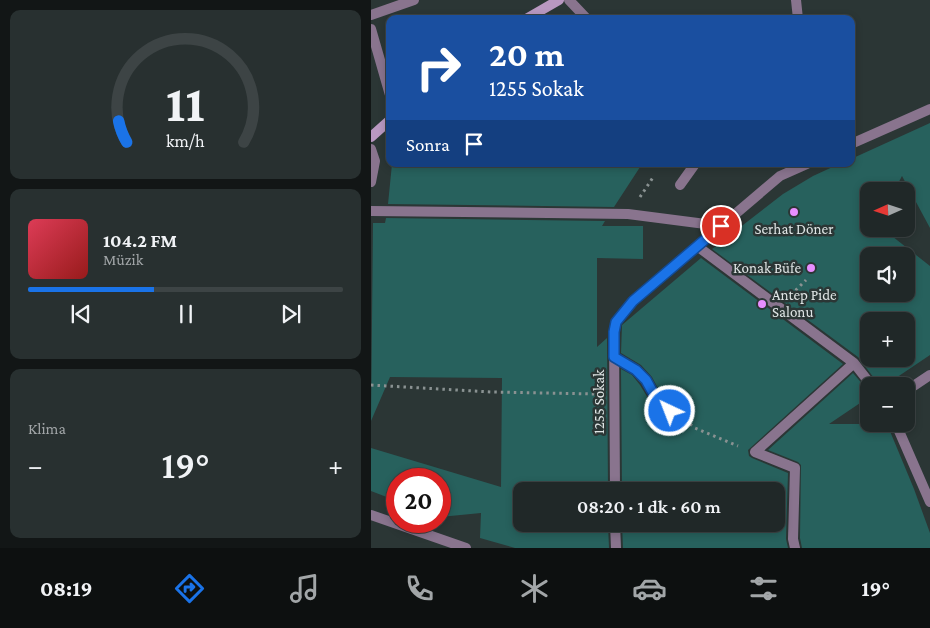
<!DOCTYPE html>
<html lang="tr">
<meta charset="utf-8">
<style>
body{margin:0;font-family:"Crimson Pro",serif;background:#283030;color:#f1f3f6;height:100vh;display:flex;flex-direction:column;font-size:19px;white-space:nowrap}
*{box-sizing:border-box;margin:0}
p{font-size:16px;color:#a2a6a8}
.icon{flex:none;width:28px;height:28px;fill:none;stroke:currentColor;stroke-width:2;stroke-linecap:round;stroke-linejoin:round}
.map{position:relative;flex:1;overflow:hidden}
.panel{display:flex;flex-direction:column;gap:10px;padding:10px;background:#121616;width:371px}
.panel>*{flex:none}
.banner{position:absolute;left:15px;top:15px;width:469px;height:152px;border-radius:10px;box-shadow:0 2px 8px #0003,0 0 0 1px #3d4445;background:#1a4fa0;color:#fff;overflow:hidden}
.needle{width:32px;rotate:267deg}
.fabs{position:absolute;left:489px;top:182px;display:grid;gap:10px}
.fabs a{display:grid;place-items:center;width:55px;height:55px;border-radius:10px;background:#202828;box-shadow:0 2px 8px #0003,0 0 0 1px #3d4445;font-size:25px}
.speed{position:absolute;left:15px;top:468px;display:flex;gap:10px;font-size:25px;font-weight:700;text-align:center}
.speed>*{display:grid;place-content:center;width:65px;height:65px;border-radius:50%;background:#202828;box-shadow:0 2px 8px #0003,0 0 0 1px #3d4445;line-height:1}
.speed .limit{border:8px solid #d22;background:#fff;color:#111}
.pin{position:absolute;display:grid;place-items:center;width:42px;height:42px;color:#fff;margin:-21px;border:2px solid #fff;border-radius:50%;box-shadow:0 1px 5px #0007}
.me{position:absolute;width:55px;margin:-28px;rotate:317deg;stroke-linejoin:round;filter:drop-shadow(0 0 4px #0008)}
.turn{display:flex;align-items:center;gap:18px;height:105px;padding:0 20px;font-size:22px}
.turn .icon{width:65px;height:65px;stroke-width:2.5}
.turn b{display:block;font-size:35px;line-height:42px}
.then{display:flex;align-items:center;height:48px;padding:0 20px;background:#0003;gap:10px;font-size:19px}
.big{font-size:38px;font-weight:600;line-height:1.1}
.panel .card{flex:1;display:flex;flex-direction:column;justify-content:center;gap:8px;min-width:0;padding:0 18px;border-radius:10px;background:#283030}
.panel .dial{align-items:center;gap:0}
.dial svg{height:130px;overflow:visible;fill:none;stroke:#3d4445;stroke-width:7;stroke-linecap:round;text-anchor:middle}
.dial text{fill:#f1f3f6;stroke:none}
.song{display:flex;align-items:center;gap:15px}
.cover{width:60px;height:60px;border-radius:8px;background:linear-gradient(135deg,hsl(350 70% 55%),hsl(0 70% 35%))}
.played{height:5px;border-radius:2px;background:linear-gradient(90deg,#1a73e8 40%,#3d4445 40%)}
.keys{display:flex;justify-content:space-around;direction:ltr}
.heat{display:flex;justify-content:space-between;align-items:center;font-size:28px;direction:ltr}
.trip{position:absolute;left:142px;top:482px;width:272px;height:50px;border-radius:10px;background:#202828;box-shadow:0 2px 8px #0003,0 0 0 1px #3d4445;font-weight:600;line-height:50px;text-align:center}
.tab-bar{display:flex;height:80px;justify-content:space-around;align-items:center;background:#0d1010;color:#a2a6a8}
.tab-bar .icon{width:35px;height:35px}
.tab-bar .active{color:#1a73e8}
.tab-bar b{font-size:22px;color:#f1f3f6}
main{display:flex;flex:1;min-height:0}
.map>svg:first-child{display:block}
.building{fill:#27615d;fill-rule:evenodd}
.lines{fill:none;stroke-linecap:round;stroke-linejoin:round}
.path{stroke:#8a9292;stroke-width:3;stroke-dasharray:2.5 4;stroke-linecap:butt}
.lane{stroke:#89748e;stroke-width:10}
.street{stroke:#89748e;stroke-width:10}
.secondary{stroke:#b998c1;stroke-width:10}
.route-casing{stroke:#114b97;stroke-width:12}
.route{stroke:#1a73e8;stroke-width:9}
.poi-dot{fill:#e88eff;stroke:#2b3635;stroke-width:2}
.labels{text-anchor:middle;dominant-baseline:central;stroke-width:5;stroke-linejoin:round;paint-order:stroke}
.poi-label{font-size:15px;fill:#dfe5e5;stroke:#2b3635}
.street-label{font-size:15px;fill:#dfe5e5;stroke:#2b3635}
</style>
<main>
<section class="panel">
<div class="card dial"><svg viewBox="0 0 100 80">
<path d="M14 69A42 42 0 1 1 86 69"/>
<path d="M14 69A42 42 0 0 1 9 56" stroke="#1a73e8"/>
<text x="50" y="56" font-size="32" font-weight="700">11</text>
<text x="50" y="72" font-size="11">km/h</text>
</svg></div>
<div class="card">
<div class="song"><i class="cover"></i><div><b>104.2 FM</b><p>Müzik</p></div></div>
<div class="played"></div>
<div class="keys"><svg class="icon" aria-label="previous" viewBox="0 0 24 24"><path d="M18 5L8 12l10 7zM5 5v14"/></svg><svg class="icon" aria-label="pause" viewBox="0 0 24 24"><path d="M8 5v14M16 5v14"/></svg><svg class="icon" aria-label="next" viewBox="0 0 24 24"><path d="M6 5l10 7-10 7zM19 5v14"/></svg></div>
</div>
<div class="card"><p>Klima</p>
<div class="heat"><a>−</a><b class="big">19°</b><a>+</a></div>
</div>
</section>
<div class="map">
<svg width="559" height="548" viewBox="0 0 559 548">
<rect width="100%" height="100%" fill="#2b3635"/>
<!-- building -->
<path class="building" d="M559 123V228L531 176 523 191H498V229H512L559 266V355L513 386H508L506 382 487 357 341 249 412 194 442 176 468 164H480V159ZM498 256H535V294H498ZM498 321H535V359H498Z
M21 164H271L243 207 17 204Z
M15 218 234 221 231 226H272V259L226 258V347L236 338 237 491H151V524H237L238 548H144L109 538 110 513 69 517V479H26V501L0 491V448L130 487 131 378 19 377 0 421 2 223H14Z
M330 258 472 364 377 450 378 456 381 458 417 473 415 539 417 548H252L251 524H406V491H251L250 369 261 375 269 385 280 403 294 416 301 417 306 412 304 406 290 394 281 377 270 365 250 353 251 325Z
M482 373 498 392V397L458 424H516L543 489 559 533V548H431L429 538 430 465 427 462 397 450Z"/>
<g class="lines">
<!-- path -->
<path class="path" d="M269 197 283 176
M420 295 435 280
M0 385 120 392 225 394
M314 420 324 428 367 446"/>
<!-- lane -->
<path class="lane" d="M198 0 216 19
M425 0 427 19
M309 185 324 164
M243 357 265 370 275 381 285 398 299 411
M535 391 559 375"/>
<!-- street -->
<path class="street" d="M0 15 43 0
M0 29 19 95
M480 144 559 109
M0 149 4 161 0 182
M0 211 257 214 350 226
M326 246 483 363 501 386
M525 424 559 502
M244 491 243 333 245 322 262 301 409 176 436 164
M0 515 95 548
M244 524 245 548
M424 548 422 539 424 468 384 452 483 363"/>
<!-- secondary -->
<path class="secondary" d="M155 19 188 0
M0 137 19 120"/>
</g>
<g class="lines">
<!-- route casing -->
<g class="route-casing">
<path id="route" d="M299 411 285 398 275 380 265 370 243 357V332L245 322 262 301 350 226"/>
</g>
<!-- route -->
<use href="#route" class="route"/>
</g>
<!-- markers -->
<g class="poi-dot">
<circle cx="423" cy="212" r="5"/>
<circle cx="440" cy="268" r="5"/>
<circle cx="391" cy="304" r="5"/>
</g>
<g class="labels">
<!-- poi labels -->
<g class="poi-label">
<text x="423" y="229">Serhat Döner</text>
<text x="430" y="268" text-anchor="end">Konak Büfe</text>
<text x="401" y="295" text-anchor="start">Antep Pide<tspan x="401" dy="17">Salonu</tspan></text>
</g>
<!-- street labels -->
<g class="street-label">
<text transform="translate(228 402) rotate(-90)">1255 Sokak</text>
</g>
</g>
</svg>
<div class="fabs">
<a><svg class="needle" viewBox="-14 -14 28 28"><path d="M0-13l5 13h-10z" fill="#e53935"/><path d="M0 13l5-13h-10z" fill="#a2a6a8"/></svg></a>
<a><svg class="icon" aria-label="sound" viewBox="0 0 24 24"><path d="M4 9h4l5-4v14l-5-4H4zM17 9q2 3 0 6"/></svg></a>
<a>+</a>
<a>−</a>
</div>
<div class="speed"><div class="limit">20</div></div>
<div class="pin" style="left:350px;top:226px;background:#d93025"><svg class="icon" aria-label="arrive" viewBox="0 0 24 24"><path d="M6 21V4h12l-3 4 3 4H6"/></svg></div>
<svg class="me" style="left:299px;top:411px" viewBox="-20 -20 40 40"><circle r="17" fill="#1a73e8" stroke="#fff" stroke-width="3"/><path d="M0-11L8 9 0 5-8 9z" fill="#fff"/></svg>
<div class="trip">08:20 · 1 dk · 60 m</div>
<div class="banner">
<div class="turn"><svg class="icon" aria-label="right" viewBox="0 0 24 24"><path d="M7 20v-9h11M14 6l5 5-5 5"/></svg><div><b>20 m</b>1255 Sokak</div></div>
<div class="then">Sonra<svg class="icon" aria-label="arrive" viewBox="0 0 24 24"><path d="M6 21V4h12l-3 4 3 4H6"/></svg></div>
</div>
</div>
</main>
<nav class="tab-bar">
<b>08:19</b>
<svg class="icon active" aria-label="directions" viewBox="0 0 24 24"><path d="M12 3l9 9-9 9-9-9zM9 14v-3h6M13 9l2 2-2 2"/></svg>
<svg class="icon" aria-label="music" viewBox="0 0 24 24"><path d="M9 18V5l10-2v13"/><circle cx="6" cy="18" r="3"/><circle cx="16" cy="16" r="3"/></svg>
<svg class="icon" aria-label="phone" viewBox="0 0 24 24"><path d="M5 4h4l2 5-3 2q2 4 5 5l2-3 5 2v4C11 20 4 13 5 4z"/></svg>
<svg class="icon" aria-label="climate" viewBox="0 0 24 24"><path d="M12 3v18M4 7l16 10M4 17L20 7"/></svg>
<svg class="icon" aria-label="car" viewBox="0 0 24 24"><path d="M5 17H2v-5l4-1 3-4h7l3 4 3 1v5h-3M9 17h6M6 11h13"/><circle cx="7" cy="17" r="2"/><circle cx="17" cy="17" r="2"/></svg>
<svg class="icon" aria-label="filters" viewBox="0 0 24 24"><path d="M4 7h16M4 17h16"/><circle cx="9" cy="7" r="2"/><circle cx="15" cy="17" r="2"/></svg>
<b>19°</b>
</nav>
